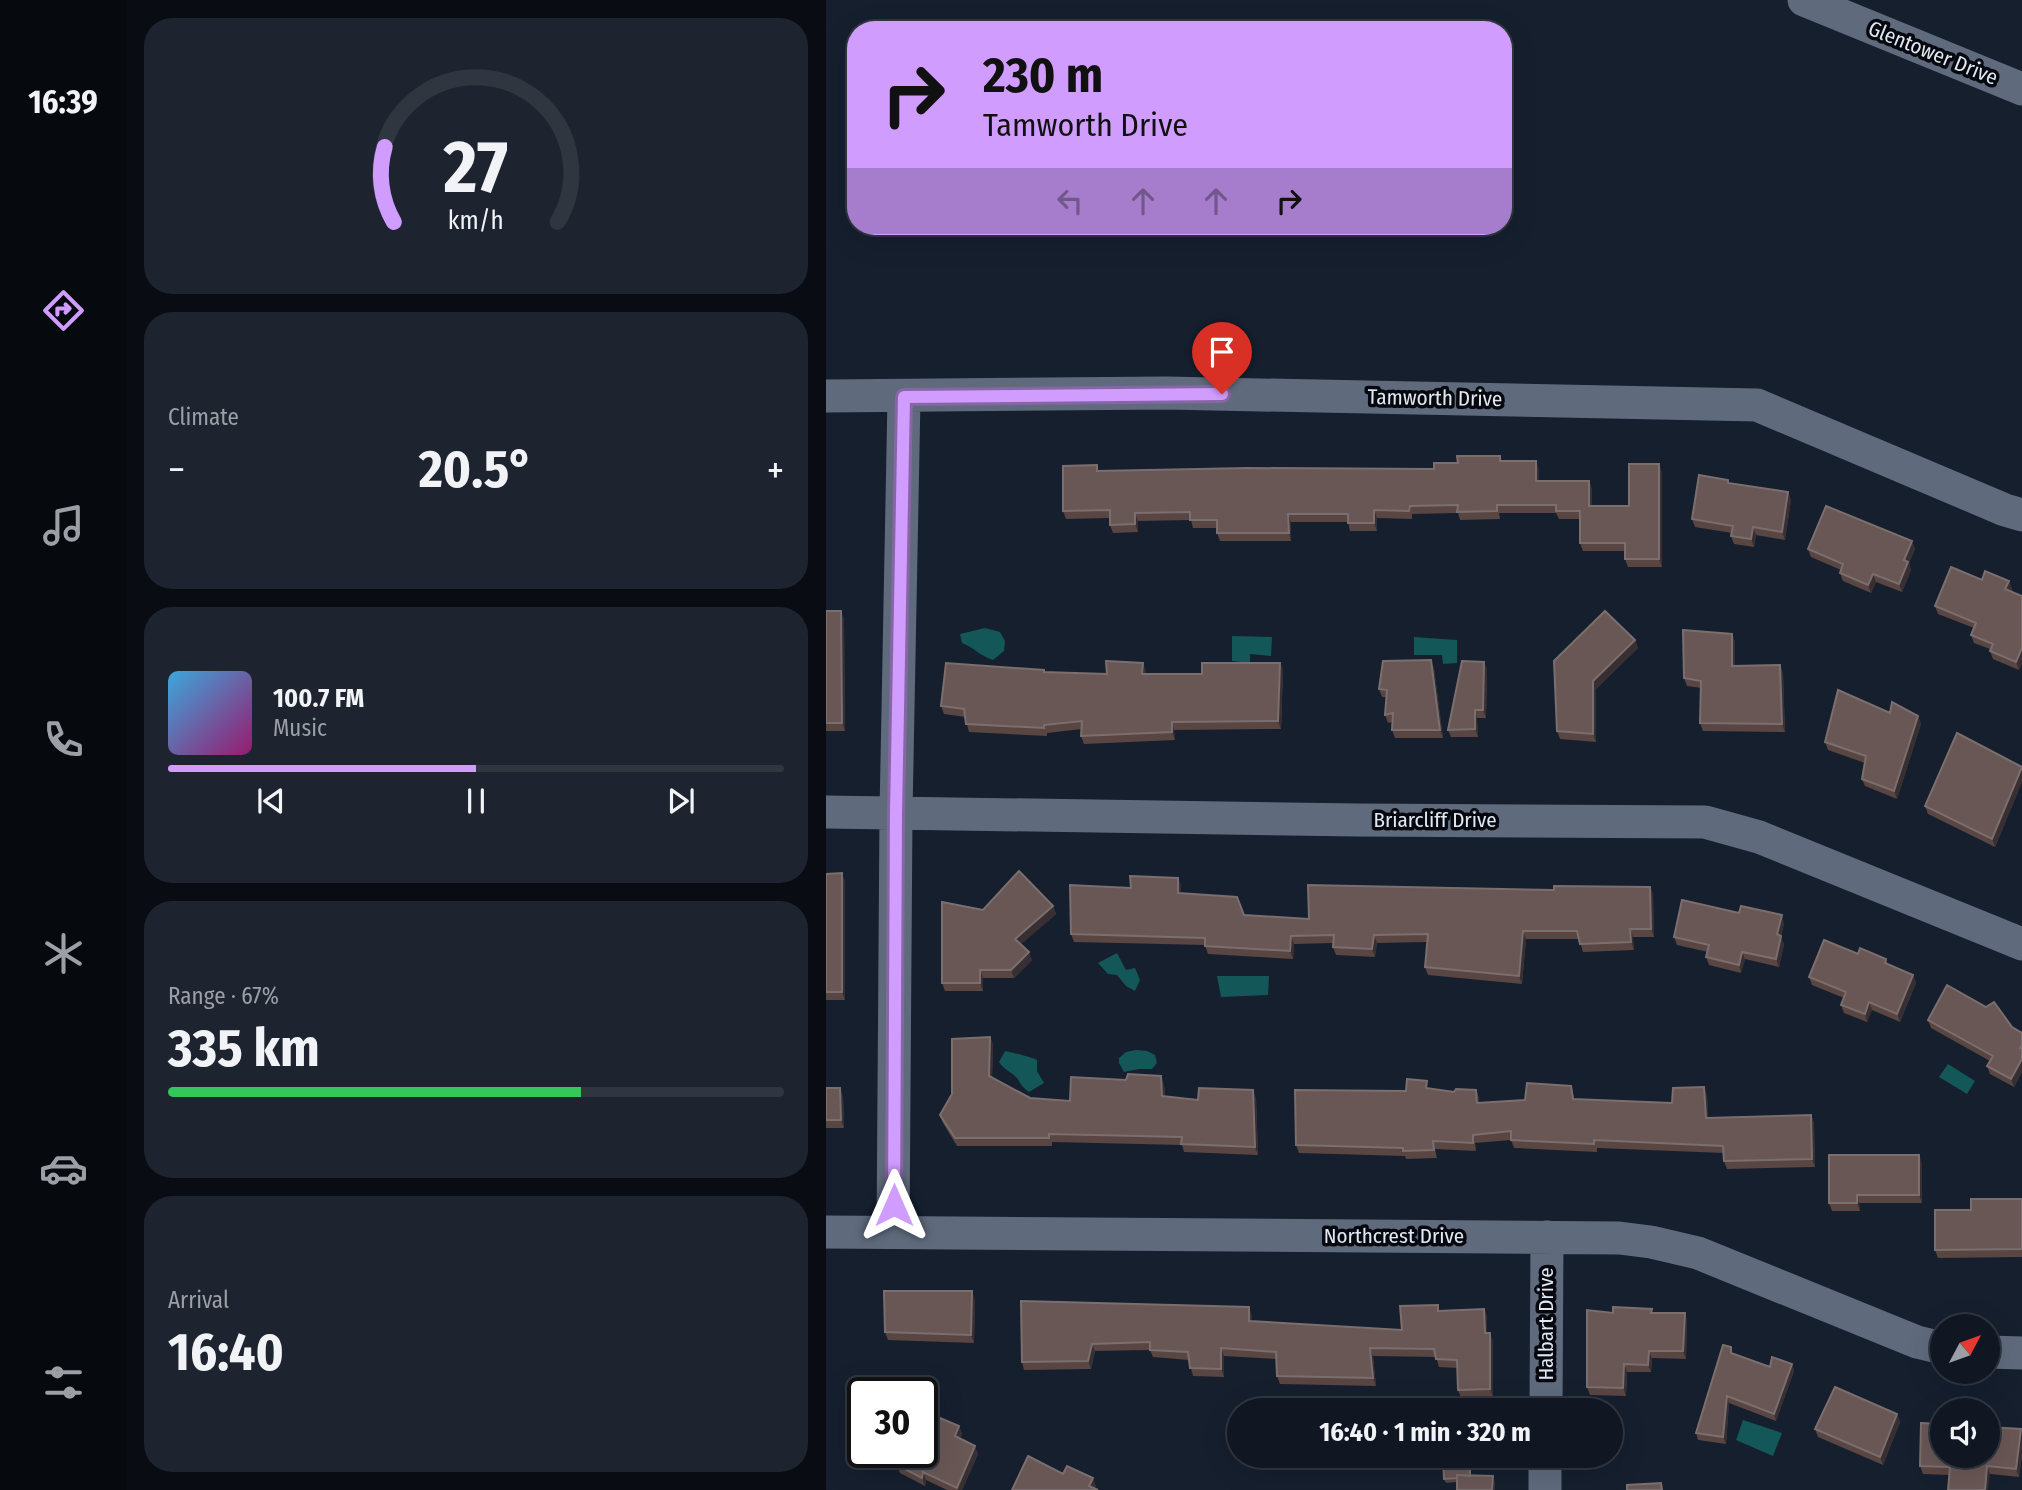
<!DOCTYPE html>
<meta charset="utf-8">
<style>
body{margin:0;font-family:"Fira Sans Condensed",sans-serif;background:#1e242f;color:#f1f3f6;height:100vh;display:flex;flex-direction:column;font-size:26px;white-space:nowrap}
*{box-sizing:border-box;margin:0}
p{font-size:23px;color:#9c9fa5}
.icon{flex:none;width:38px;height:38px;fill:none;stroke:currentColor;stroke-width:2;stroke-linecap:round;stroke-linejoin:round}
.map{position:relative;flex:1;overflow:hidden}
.details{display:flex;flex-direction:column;gap:18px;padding:18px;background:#090d13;width:700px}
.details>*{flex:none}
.hud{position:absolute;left:21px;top:21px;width:665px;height:214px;border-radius:28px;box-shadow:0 7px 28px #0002,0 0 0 2px #303640;background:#d09dff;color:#111;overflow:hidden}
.needle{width:46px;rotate:49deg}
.buttons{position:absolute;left:1104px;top:1314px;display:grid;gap:14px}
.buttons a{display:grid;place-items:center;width:70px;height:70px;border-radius:50%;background:#101722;box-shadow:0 7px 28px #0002,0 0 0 2px #303640;font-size:35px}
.speed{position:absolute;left:21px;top:1377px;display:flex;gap:14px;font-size:35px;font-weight:700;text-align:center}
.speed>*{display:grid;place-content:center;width:91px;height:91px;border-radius:50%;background:#101722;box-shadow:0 7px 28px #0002,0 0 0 2px #303640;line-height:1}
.speed .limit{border:4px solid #111;border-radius:10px;background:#fff;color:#111}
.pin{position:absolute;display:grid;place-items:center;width:60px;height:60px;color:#fff;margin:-72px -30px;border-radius:50% 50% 50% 0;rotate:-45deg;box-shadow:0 0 7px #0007}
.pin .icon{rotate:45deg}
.me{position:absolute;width:77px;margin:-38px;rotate:0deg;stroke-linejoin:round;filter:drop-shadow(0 0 5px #0008)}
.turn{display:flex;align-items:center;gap:24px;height:147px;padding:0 21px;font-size:32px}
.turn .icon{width:91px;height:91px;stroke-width:2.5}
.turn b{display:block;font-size:49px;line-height:60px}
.lanes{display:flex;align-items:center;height:66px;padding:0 21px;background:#0003;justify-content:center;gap:35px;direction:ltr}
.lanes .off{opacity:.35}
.big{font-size:52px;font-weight:700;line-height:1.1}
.details .card{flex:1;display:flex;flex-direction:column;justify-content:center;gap:10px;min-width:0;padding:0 24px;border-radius:28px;background:#1e242f}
.details .dial{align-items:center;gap:0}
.dial svg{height:182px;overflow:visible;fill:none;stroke:#303640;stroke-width:7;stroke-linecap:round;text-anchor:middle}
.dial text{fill:#f1f3f6;stroke:none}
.song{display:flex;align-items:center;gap:21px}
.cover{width:84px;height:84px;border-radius:10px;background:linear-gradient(135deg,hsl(200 70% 55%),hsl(320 70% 35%))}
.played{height:7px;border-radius:4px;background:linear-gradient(90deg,#d09dff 50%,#303640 50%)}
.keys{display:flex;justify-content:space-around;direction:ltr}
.heat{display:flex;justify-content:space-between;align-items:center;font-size:38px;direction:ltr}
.charge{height:10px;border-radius:5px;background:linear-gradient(90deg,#34c759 67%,#303640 0)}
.trip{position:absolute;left:401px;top:1398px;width:396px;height:70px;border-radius:35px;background:#101722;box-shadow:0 7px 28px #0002,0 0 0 2px #303640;font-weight:700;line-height:70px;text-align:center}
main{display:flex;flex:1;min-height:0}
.tabs{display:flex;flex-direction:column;width:126px;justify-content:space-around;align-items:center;background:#06090e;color:#9c9fa5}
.tabs .icon{width:49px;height:49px}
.tabs .current{color:#d09dff}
.tabs b{font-size:32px;color:#f1f3f6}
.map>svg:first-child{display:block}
.water{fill:#145758}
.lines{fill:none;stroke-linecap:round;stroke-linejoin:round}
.minor{stroke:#5f6b7d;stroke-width:33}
.wall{fill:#594542}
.shaded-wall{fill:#382f32}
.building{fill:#685755;stroke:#7b6e6e;stroke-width:2}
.route-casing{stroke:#8766a6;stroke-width:18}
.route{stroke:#d09dff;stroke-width:12}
.labels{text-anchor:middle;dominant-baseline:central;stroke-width:7;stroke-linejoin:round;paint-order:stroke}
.street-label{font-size:21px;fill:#e1e8f2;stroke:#05090f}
</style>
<main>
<nav class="tabs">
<b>16:39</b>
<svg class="icon current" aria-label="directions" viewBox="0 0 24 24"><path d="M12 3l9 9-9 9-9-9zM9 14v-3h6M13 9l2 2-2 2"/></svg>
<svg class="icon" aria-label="music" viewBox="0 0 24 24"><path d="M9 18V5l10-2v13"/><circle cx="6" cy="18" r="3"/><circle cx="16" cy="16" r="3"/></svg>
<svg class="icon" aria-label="phone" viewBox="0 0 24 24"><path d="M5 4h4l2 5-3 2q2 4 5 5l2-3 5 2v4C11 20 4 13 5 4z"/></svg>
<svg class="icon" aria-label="climate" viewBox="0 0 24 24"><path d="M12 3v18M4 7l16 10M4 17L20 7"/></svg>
<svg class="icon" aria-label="car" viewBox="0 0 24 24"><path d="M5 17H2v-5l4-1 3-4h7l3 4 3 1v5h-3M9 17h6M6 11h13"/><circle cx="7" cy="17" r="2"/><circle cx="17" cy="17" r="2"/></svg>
<svg class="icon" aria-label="filters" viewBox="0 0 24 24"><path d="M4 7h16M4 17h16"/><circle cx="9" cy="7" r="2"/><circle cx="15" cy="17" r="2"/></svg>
</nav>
<section class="details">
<div class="card dial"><svg viewBox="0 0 100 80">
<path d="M14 69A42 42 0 1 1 86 69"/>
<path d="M14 69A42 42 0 0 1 10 36" stroke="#d09dff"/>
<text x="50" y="56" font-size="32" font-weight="700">27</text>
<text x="50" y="72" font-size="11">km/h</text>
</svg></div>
<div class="card"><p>Climate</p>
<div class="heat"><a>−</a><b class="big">20.5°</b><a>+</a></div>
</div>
<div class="card">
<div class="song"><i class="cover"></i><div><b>100.7 FM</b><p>Music</p></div></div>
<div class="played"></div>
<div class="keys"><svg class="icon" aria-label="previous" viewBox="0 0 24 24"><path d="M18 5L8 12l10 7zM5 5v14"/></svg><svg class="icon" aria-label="pause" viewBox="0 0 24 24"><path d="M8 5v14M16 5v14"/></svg><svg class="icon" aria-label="next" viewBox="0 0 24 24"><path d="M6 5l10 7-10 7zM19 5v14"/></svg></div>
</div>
<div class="card"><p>Range · 67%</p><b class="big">335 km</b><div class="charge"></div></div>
<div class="card"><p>Arrival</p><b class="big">16:40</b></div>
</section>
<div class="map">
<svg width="1196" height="1490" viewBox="0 0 1196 1490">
<rect width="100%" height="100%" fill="#151f2e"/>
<!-- water -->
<path class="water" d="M159 628 174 632 179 641 178 651 167 660C154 656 149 648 136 643L134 634Z
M406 636 446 637 445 656 424 654V663L406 661Z
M588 637 631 640V663L617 664 616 655H588Z
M291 953 300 970 309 968 314 980 309 991 300 986 291 975 282 974 272 963Z
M391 976H443L442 995 395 997Z
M310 1050 321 1051 329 1055 331 1063 326 1069H313L298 1072 293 1063V1058L300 1052Z
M179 1051C184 1052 209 1058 211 1060V1071L218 1083 203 1092C196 1087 195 1084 191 1078 186 1072 178 1070 173 1062Z
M1122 1064 1149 1081 1141 1094 1113 1077Z
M917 1420 956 1433 947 1456 910 1440Z"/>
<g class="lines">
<!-- minor -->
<path class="minor" d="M978 0 1196 89
M0 396 341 393 931 405 1179 510 1196 515
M0 812 532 820 879 822 933 837 1196 944
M0 1232 793 1238 825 1242 872 1253 1091 1342 1116 1348
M67 1232 70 813 78 397
M1162 1352 1196 1353
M720 1410 721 1237
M719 1490V1456"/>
</g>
<!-- wall -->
<path class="wall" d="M674 456 676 461 713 469V481H763L766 489V506H803L836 472V567H802L799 559V551H757L754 543V519H733L730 513H673L674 519 634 520 632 513 586 514V519L551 518V531H524L522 522H465V541H394L391 533V528H367L365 520 312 521V532L287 533 284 525V518L240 519 237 511 273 471 608 469 632 463Z
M904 483 962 492 965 500 959 540 930 535 928 547 908 544 905 536 906 533 869 527 866 519Z
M1086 541 1089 549 1083 563 1085 570 1076 592 1050 582 1045 593 1017 581 1014 573 1015 570 985 557 982 549Z
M1156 580 1183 581 1186 589 1185 591 1196 596V663L1193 670 1167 659 1164 651V649L1148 643 1145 635 1148 628 1112 614 1109 606Z
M0 611 18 619 19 731H0Z
M906 634 909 642V666L957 673 959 732 877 731 874 723 875 688 861 686 858 678Z
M809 640 812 648 770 689V742L734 739 731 731Z
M658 662 661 670 660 718H651L652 737H625L622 730Z
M454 663 457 670 455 729 348 730 349 740 258 744 255 736 256 729 221 733V736L143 732 139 717 118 714 115 706 219 672 281 674 320 671 319 674H376Z
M608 668 617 738H569L566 730V722L562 723 559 715 561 697H556L553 689Z
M1064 713 1092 716 1095 724 1071 799 1039 786 1036 779 1039 763 1002 750 999 742Z
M1196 767V782L1169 847 1102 814 1099 806Z
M0 874 19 881V1000H0Z
M352 878 355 886V893L418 915 483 919 728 890 824 887 827 894 828 937H807L808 950 757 952 753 939H700L696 984 602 975 599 967 602 942 551 943 549 957 510 955 507 947V943L468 944 467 959 382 954 379 945 248 942 245 934 305 888Z
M227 906 230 914 195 944 206 960 188 978H157V991H119L116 983 157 910Z
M958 923 955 937 958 944 953 967 919 959 915 973 883 965 880 957 882 952 851 945 848 937Z
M1032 954 1060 959 1062 965 1087 975 1090 983 1074 1022 1046 1010 1041 1022 1018 1013 1015 1005 1018 998 986 985 983 977Z
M1102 1020 1186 1027 1196 1033V1072L1188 1087 1164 1074 1161 1066 1164 1061 1105 1028Z
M164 1037 167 1045 166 1078 204 1098 244 1101 338 1084 339 1096 372 1100 430 1098 432 1155 358 1152 356 1145 226 1142V1146H131L117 1123 114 1115Z
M0 1088 17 1096 18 1128H0Z
M604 1089 628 1092 650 1090 653 1098V1103L699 1100 747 1093 748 1099 846 1103 881 1095 882 1118 985 1115 988 1123 989 1167 901 1169 898 1161V1153L771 1148V1152L688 1148 685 1140 649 1143 650 1151 609 1149 611 1158 580 1159 579 1156 473 1153 470 1145 580 1091Z
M1096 1163V1203H1033L1034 1211H1006L1003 1203Z
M1196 1199V1257L1112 1258 1109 1250 1145 1210Z
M149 1299 148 1343 62 1340 59 1332Z
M195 1301 426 1315V1321L576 1330 614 1311 658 1309 661 1317V1333L667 1341V1397L635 1398 632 1390V1368L613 1367 610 1357 547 1356 550 1386 454 1384 451 1376 450 1359 398 1356V1377L367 1376 363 1360 327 1357 324 1350 269 1351 265 1369 198 1370 196 1362Z
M787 1313H859L861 1321 860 1359 826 1358 825 1372H801L800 1396 764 1395 761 1387Z
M908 1354 944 1367 966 1364 968 1371 950 1421 903 1403 900 1444 872 1440 870 1433Z
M1071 1414 1074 1422 1057 1465 992 1437 989 1429Z
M133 1426 136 1434 134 1438 152 1454 136 1490H121L100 1480 99 1486 74 1473 71 1465 74 1458 63 1452H96Z
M1195 1429 1196 1455 1193 1477 1164 1474 1123 1475 1097 1474 1094 1466Z
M645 1476H667L669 1484V1490H631V1482L620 1483 618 1479Z"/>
<!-- shaded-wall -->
<path class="shaded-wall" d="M710 461 713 469V489L710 481Z
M833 464 836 472V567L833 559Z
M763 481 766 489V514L763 506Z
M962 492 965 500 959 540 956 532Z
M548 510 551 518V531L548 523Z
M309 513 312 521V532L309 524Z
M462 514 465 522V541L463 533Z
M927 527 930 535 928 547 925 539Z
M1086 541 1089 549 1083 563 1085 570 1076 592 1073 584 1078 560Z
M1047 574 1050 582 1045 593 1042 585Z
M1183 581 1186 589 1182 597 1179 589Z
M15 611 18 619 19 731 16 723Z
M906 634 909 642V674L906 666Z
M809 640 812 648 770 689V742L767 734V681Z
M1196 648V663L1193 670 1190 662Z
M605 660 608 668 617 738 614 730Z
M658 662 661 670 660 718 657 710Z
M317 663 320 671 318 682 316 674Z
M454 663 457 670 455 729 452 721Z
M954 665 957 673 959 732 956 724Z
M649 710 651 718 652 737 649 729Z
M1092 716 1095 724 1071 799 1068 791Z
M346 722 348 730 349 740 346 732Z
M1196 768V782L1169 847 1166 839Z
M16 873 19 881V1000L16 992Z
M352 878 355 886V901L352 893Z
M824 887 827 894 828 937 825 929Z
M227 906 230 914 192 947 189 939Z
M956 915 958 923 955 937 958 944 953 967 950 959 951 934Z
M804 929 807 937 808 950 805 942Z
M697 931 700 939 696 984 693 976Z
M548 935 551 943 549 957 546 949Z
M465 936 468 944 467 959 464 951Z
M203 952 206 960 188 978 185 970Z
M916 952 919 959 915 973 913 965Z
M154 970 157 978V991L154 983Z
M1087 975 1090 983 1074 1022 1071 1014Z
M1043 1002 1046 1010 1041 1022 1039 1014Z
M164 1037 167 1045 166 1084 163 1076Z
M1196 1059V1072L1188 1087 1185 1079Z
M335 1076 338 1084 339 1104 336 1096Z
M878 1087 881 1095 883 1126 880 1118Z
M14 1088 17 1096 18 1128 15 1120Z
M427 1090 430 1098 432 1155 429 1147Z
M650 1090 653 1098 654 1111 651 1103Z
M985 1115 988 1123 989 1167 986 1159Z
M1093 1155 1096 1163V1203L1093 1195Z
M1031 1195 1033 1203 1034 1211 1031 1203Z
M146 1291 149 1299 148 1343 145 1335Z
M423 1307 426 1315V1329L423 1321Z
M658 1309 661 1317V1341L659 1333Z
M859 1313 861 1321 860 1359 857 1351Z
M664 1333 667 1341V1397L664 1389Z
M266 1344 269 1351 265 1369 262 1361Z
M395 1348 398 1356V1377L395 1369Z
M544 1348 547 1356 550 1386 547 1378Z
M823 1351 826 1358 825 1372 822 1365Z
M798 1364 801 1372 800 1396 797 1388Z
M966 1364 968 1371 950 1421 948 1414Z
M901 1396 903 1403 900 1444 897 1437Z
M1071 1414 1074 1422 1057 1465 1054 1457Z
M133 1426 136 1434 131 1443 129 1436Z
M1195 1429 1196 1455 1193 1477 1190 1469Z
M149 1446 152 1454 136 1490H131V1488Z
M644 1456H645V1480L644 1476Z
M1161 1466 1164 1474 1162 1490H1159Z
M97 1472 100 1480 99 1486 96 1478Z
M667 1476 669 1484V1490H666Z
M267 1478 270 1486 268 1490 263 1486Z"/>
<!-- building -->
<path class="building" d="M631 456H674V461H710V481H763V506H803V464H833V559H799V543H754V511H730V505H671V511L631 512 632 505 584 506 583 511 548 510V523H522V514H462L463 533H391V520H364V512L309 513V524L284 525V510L237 511V466L271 465V471L422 468 608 469V463H632Z
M873 475 902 480V483L962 492 956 532 927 527 925 539 905 536 907 526 866 519Z
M1000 506 1086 541 1078 560 1082 562 1073 584 1047 574 1042 585 1014 573 1017 564 982 549Z
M1125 567 1156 580 1159 571 1183 581 1179 589 1196 596V648L1190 662 1164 651 1167 644 1145 635 1150 623 1109 606Z
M0 611H15L16 723H0Z
M779 611 809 640 767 681V734L731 731 728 661Z
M857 630 906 634V666L954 665 956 724 874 723 875 681 858 678Z
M605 660 614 730H566L567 713 559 715 561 690 553 689 557 661Z
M280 661 317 663 316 674H376V663H454L452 721 346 722V732L255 736 256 721 218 725V728L140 724 138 709 115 706 120 663 218 670V672L281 674Z
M636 661 658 662 657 710H649V729L622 730Z
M1012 690 1064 713 1066 702 1092 716 1068 791 1036 779 1040 756 999 742Z
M1131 733 1196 767 1166 839 1099 806Z
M193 871 227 906 189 939 203 952 185 970H154V983H116V902L157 910Z
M16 873V992H0V874Z
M304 876 352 878V893L411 897 418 915 483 919 482 885 728 890V886L824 887 825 929H804L805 942 754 944 751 931H697L693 976 599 967 602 934 548 935 546 949 507 947 508 935 465 936 464 951 379 946V938L245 934 244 885 305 888Z
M856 900 913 913 915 906 956 915 951 934 955 936 950 959 916 952 913 965 880 957 883 945 848 937Z
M998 940 1032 954 1034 948 1060 959 1059 963 1087 975 1071 1014 1043 1002 1039 1014 1015 1005 1020 992 983 977Z
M1121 985 1160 1007 1168 1002 1186 1027 1196 1033V1045L1194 1048H1196V1059L1185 1079 1161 1066 1167 1056 1102 1020Z
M164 1037 163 1076 204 1098 244 1101 245 1077 300 1080 302 1074 335 1076 336 1096 372 1100 373 1088 427 1090 429 1147 355 1144 356 1137 223 1134V1138H129L114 1115 126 1094V1039Z
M581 1079 601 1081 600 1088 628 1092 630 1089 650 1090 651 1103 699 1100 701 1083 745 1086 747 1099 846 1103 847 1088 878 1087 880 1118 985 1115 986 1159 898 1161 897 1146 768 1140V1144L685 1140V1131L647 1135V1143L607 1141 608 1150 577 1151V1148L470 1145 469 1090 580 1091Z
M0 1088H14L15 1120H0Z
M1003 1155H1093V1195H1031V1203H1003Z
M1145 1199H1196V1249L1109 1250V1210H1145Z
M58 1291H146L145 1335 59 1332Z
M195 1301 423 1307V1321L576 1330 574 1306 612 1305V1311L658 1309 659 1333H664V1389L632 1390 631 1360 610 1359 608 1349 544 1348 547 1378 451 1376 450 1352 395 1348V1369L364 1368 362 1352 324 1350V1342L266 1344 262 1361 196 1362Z
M787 1307 826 1309 825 1313H859L857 1351H823L822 1365 798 1364 797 1388 761 1387V1310L787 1313Z
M897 1345 905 1347V1353L944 1367 946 1357 966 1364 948 1414 901 1396 897 1437 870 1433Z
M1009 1387 1071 1414 1054 1457 989 1429Z
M102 1413 133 1426 129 1436 149 1446 131 1488 97 1472 96 1478 71 1465 76 1452H96V1427Z
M1095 1423 1116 1424V1456H1162V1427L1195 1429 1190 1469 1161 1466 1159 1490H1122L1124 1467 1094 1466Z
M202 1456 237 1474 241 1466 267 1478 263 1486 272 1490H186Z
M617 1456H644V1476L631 1475V1478L618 1479Z
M631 1475 667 1476 666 1490H631Z
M835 1483 836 1490H801V1485Z"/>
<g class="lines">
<!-- route casing -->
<g class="route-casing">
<path id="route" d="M68 1205 70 813 78 397 396 394"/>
</g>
<!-- route -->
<use href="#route" class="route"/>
</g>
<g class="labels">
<!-- street labels -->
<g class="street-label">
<text transform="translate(1107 53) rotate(22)">Glentower Drive</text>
<text transform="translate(609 398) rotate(1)">Tamworth Drive</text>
<text x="609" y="820">Briarcliff Drive</text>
<text x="568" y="1236">Northcrest Drive</text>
<text transform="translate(720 1324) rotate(-90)">Halbart Drive</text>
</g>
</g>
</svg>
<div class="buttons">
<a><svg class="needle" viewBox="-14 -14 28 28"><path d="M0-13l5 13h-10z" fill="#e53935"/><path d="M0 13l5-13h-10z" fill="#9c9fa5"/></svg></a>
<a><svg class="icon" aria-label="sound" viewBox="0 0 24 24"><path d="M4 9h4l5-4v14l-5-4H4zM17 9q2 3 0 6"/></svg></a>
</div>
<div class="speed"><div class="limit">30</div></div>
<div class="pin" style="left:396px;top:394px;background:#d93025"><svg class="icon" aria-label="arrive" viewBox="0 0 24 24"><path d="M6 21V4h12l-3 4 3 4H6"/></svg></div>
<svg class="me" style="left:68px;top:1205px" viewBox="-20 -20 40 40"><path d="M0-17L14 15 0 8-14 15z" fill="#d09dff" stroke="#fff" stroke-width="4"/></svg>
<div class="trip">16:40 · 1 min · 320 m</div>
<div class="hud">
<div class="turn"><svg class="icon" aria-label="right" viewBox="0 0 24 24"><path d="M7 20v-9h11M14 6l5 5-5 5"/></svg><div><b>230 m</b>Tamworth Drive</div></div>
<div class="lanes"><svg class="icon off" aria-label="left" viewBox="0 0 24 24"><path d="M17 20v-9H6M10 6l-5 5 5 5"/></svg><svg class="icon off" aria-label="ahead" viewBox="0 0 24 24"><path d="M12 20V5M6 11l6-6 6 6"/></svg><svg class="icon off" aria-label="ahead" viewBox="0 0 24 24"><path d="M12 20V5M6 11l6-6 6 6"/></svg><svg class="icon" aria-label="right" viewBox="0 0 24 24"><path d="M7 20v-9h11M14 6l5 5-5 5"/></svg></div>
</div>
</div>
</main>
